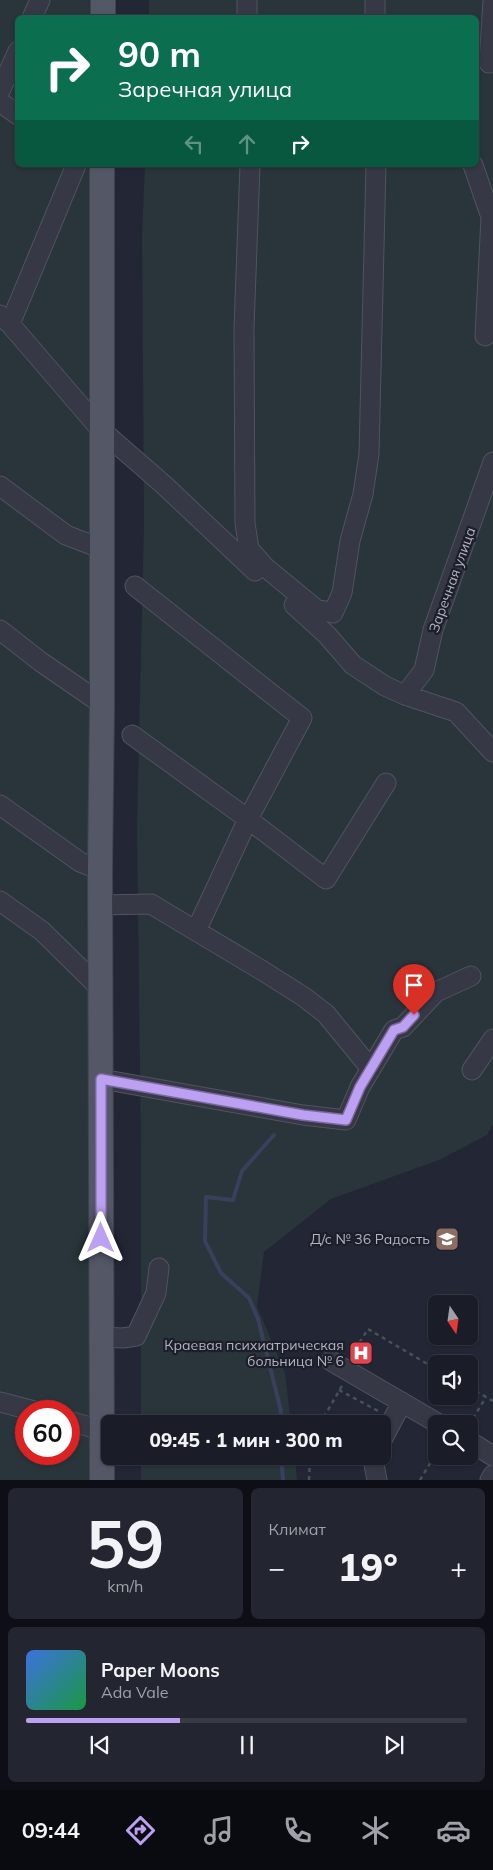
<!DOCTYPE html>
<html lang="ru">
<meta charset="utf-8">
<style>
body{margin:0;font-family:Mulish,sans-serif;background:#232530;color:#f1f3f6;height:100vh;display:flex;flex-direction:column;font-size:19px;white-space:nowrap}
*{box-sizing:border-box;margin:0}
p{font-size:16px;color:#9fa1a8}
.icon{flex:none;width:28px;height:28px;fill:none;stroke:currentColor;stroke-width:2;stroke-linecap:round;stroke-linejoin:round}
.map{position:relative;height:1480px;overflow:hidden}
.details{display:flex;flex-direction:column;gap:8px;padding:8px;background:#0e0f16;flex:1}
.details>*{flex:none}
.guide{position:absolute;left:15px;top:15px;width:464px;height:152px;border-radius:8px;box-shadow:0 1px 4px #0004,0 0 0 1px #383a45;background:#0b6e4f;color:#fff;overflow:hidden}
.needle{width:32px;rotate:167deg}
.buttons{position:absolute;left:428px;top:1295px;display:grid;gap:10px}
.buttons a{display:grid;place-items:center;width:50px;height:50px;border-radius:8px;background:#1a1c28;box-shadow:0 1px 4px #0004,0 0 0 1px #383a45;font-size:25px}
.speed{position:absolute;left:15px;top:1400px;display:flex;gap:10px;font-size:25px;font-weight:700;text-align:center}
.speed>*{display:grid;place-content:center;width:65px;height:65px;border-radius:50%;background:#1a1c28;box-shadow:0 1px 4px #0004,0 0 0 1px #383a45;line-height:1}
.speed .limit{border:8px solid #d22;background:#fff;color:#111}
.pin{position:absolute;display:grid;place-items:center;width:42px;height:42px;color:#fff;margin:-51px -21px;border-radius:50% 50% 50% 0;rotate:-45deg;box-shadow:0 0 5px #0007}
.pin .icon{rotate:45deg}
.me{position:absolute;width:55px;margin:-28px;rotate:0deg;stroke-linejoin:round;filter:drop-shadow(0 0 4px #0008)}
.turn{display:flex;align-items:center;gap:18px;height:105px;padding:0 20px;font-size:22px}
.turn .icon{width:65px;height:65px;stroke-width:2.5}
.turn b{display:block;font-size:35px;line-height:42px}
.lanes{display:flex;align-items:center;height:48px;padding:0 20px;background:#0003;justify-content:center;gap:25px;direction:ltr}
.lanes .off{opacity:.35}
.big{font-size:38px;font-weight:800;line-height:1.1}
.details .widget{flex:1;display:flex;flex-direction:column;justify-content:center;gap:8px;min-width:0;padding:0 18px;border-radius:8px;background:#232530}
.details .dial{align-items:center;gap:0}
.dial b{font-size:65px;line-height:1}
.song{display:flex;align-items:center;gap:15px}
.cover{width:60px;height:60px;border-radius:8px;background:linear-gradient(135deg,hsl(220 70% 55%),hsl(140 70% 35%))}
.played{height:5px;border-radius:2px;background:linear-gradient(90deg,#bca0f2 35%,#383a45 35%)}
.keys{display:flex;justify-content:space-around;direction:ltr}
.heat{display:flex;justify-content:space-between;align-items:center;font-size:28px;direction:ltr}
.details .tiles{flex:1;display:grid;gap:8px;grid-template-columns:1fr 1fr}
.widget:last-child{grid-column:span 2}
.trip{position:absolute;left:101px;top:1415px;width:290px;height:50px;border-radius:8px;background:#1a1c28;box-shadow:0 1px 4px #0004,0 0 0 1px #383a45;font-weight:800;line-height:50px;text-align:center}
.tabs{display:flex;height:80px;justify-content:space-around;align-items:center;background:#0a0b10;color:#9fa1a8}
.tabs .icon{width:35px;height:35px}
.tabs .active{color:#bca0f2}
.tabs b{font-size:22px;color:#f1f3f6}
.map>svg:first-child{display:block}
.green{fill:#29353a;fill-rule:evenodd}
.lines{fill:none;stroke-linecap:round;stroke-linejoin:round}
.stream{stroke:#3a3f5c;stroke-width:4}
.minor-casing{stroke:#515360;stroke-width:21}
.major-casing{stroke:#40424f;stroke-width:26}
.path{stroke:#475158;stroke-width:2.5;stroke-dasharray:4 4;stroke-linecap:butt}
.minor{stroke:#363846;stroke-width:19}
.major{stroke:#545766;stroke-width:24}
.route-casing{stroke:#7a689d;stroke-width:12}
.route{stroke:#bca0f2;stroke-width:9}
.labels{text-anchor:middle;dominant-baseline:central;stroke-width:4.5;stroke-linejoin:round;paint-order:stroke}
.street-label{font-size:14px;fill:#b1b3c2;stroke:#1c1e2a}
.poi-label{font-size:14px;fill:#b1b3c2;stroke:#1c1e2a;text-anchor:end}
</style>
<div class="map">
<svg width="493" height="1480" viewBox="0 0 493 1480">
<rect width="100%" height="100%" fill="#232635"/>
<!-- green -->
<path class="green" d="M0 0H94V17L18 18V165H94L89 630 93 987 92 1411 89 1480H0ZM26 1411H69V1454H26Z
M149 0H493V1124L487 1135 439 1160 331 1199 264 1252 257 1306 285 1373 291 1424H141V1151L137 828 144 521 142 233 145 165H476V18L149 17Z
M141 1456H295L297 1480H141Z"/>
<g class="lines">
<!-- stream -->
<path class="stream" d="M274 1135 242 1171 233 1200 206 1197 205 1241 221 1273 249 1298 258 1319 281 1411 280 1424
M281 1456 283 1480"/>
<!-- minor casing -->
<g class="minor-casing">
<path id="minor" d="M247 0V18
M375 0V18
M32 18 40 0
M489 63 493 0
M0 91 18 51
M0 102 18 115
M250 165 244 328 245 523 249 549 265 567 316 609 333 613 342 593 350 541 363 494 369 454 376 165
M473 165 491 217 485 336
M0 315 10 324 101 430 164 485 255 571
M10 324 76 165
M0 486 66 535 102 549
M135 586 302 718 248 819 196 931
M294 605 327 635 353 665 385 686 405 695 456 712 493 752
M0 630 41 662 102 704
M405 695 424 670 433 630 493 462
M132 735 248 819 326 879 386 783
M0 805 80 862 100 870
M0 901 42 931 101 989
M101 905 151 904 263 971 304 997 326 1014 371 1069
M472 1070 493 1039
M101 1079 303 1115 346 1120 360 1087 394 1030 403 1027 436 992 471 976
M101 1337 123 1338 136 1336 156 1293 159 1268
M331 1361 439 1424
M0 1402 34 1411
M69 1421 101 1430
M382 1440 402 1402
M469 1441 493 1456
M374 1456 373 1459 377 1480
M490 1480 493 1475"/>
</g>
<!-- major casing -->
<g class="major-casing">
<path id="major" d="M103 18V0
M102 1480 100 870 102 704V165"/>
</g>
<!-- path -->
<path class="path" d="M351 1356 368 1329 436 1369
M469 1387 493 1401
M339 1390 380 1412
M320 1424 343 1384
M469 1425 486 1397
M309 1480 310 1456
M420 1480 432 1460 441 1456"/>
<!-- minor -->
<use href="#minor" class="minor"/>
<!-- major -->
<use href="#major" class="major"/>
</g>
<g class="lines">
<!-- route casing -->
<g class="route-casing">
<path id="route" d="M101 1238V1079L303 1115 346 1120 360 1087 394 1030 403 1027 414 1015"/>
</g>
<!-- route -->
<use href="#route" class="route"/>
</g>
<!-- icons -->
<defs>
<g id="school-square" transform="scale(1.25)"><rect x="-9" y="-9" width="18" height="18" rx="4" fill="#8d6e63" stroke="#1c1e2a"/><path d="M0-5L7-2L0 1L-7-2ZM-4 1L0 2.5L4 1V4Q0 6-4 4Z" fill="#fff"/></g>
<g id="hospital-square" transform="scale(1.25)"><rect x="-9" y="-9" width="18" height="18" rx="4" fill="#e0444e" stroke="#1c1e2a"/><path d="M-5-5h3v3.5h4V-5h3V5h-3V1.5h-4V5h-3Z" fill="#fff"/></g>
</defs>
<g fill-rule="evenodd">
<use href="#school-square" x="447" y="1239"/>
<use href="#hospital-square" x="361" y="1353"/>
</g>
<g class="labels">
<!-- street labels -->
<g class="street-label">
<text transform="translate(452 580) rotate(-70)">Заречная улица</text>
</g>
<!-- poi labels -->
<g class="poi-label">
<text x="430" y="1239">Д/с № 36 Радость</text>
<text x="344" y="1345">Краевая психиатрическая<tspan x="344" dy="16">больница № 6</tspan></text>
</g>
</g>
</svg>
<div class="buttons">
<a><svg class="needle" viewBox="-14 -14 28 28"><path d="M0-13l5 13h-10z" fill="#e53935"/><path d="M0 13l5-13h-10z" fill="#9fa1a8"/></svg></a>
<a><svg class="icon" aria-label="sound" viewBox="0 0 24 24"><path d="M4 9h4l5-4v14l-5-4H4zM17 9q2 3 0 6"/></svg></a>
<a><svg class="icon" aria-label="search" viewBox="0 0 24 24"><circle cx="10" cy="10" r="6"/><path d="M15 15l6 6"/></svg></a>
</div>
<div class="speed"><div class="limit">60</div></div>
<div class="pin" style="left:414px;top:1015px;background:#d93025"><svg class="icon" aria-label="arrive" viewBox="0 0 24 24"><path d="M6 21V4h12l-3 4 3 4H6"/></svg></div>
<svg class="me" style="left:101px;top:1238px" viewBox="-20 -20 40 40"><path d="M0-17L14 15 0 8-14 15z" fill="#bca0f2" stroke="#fff" stroke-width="4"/></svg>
<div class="trip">09:45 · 1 мин · 300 m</div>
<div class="guide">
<div class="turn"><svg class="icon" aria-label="right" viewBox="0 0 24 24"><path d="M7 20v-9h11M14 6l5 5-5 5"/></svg><div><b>90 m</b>Заречная улица</div></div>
<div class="lanes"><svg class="icon off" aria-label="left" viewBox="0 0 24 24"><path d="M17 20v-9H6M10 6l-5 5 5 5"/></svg><svg class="icon off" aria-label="ahead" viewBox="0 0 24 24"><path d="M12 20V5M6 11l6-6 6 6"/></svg><svg class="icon" aria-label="right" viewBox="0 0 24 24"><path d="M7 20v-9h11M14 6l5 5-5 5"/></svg></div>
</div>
</div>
<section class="details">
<div class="tiles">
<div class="widget dial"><b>59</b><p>km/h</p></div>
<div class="widget"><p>Климат</p>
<div class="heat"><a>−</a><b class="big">19°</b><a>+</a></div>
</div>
<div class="widget">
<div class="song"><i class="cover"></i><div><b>Paper Moons</b><p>Ada Vale</p></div></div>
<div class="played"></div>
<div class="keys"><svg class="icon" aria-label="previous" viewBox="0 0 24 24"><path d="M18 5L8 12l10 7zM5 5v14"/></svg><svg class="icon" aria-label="pause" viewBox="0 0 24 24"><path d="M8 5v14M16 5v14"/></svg><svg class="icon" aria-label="next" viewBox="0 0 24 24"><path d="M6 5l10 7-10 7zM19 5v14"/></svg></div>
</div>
</div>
</section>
<nav class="tabs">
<b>09:44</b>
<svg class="icon active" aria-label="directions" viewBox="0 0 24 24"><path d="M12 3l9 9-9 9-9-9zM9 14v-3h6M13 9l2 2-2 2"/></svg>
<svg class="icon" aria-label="music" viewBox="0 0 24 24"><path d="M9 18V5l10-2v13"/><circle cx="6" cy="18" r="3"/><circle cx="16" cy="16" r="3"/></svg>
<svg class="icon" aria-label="phone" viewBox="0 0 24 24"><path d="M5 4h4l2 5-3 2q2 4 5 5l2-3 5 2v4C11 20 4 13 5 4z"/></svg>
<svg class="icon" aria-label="climate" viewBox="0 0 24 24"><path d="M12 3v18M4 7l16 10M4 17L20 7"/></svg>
<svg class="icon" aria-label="car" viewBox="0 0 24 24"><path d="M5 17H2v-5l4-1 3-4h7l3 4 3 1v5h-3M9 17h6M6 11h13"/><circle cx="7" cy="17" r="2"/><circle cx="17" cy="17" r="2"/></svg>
</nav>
